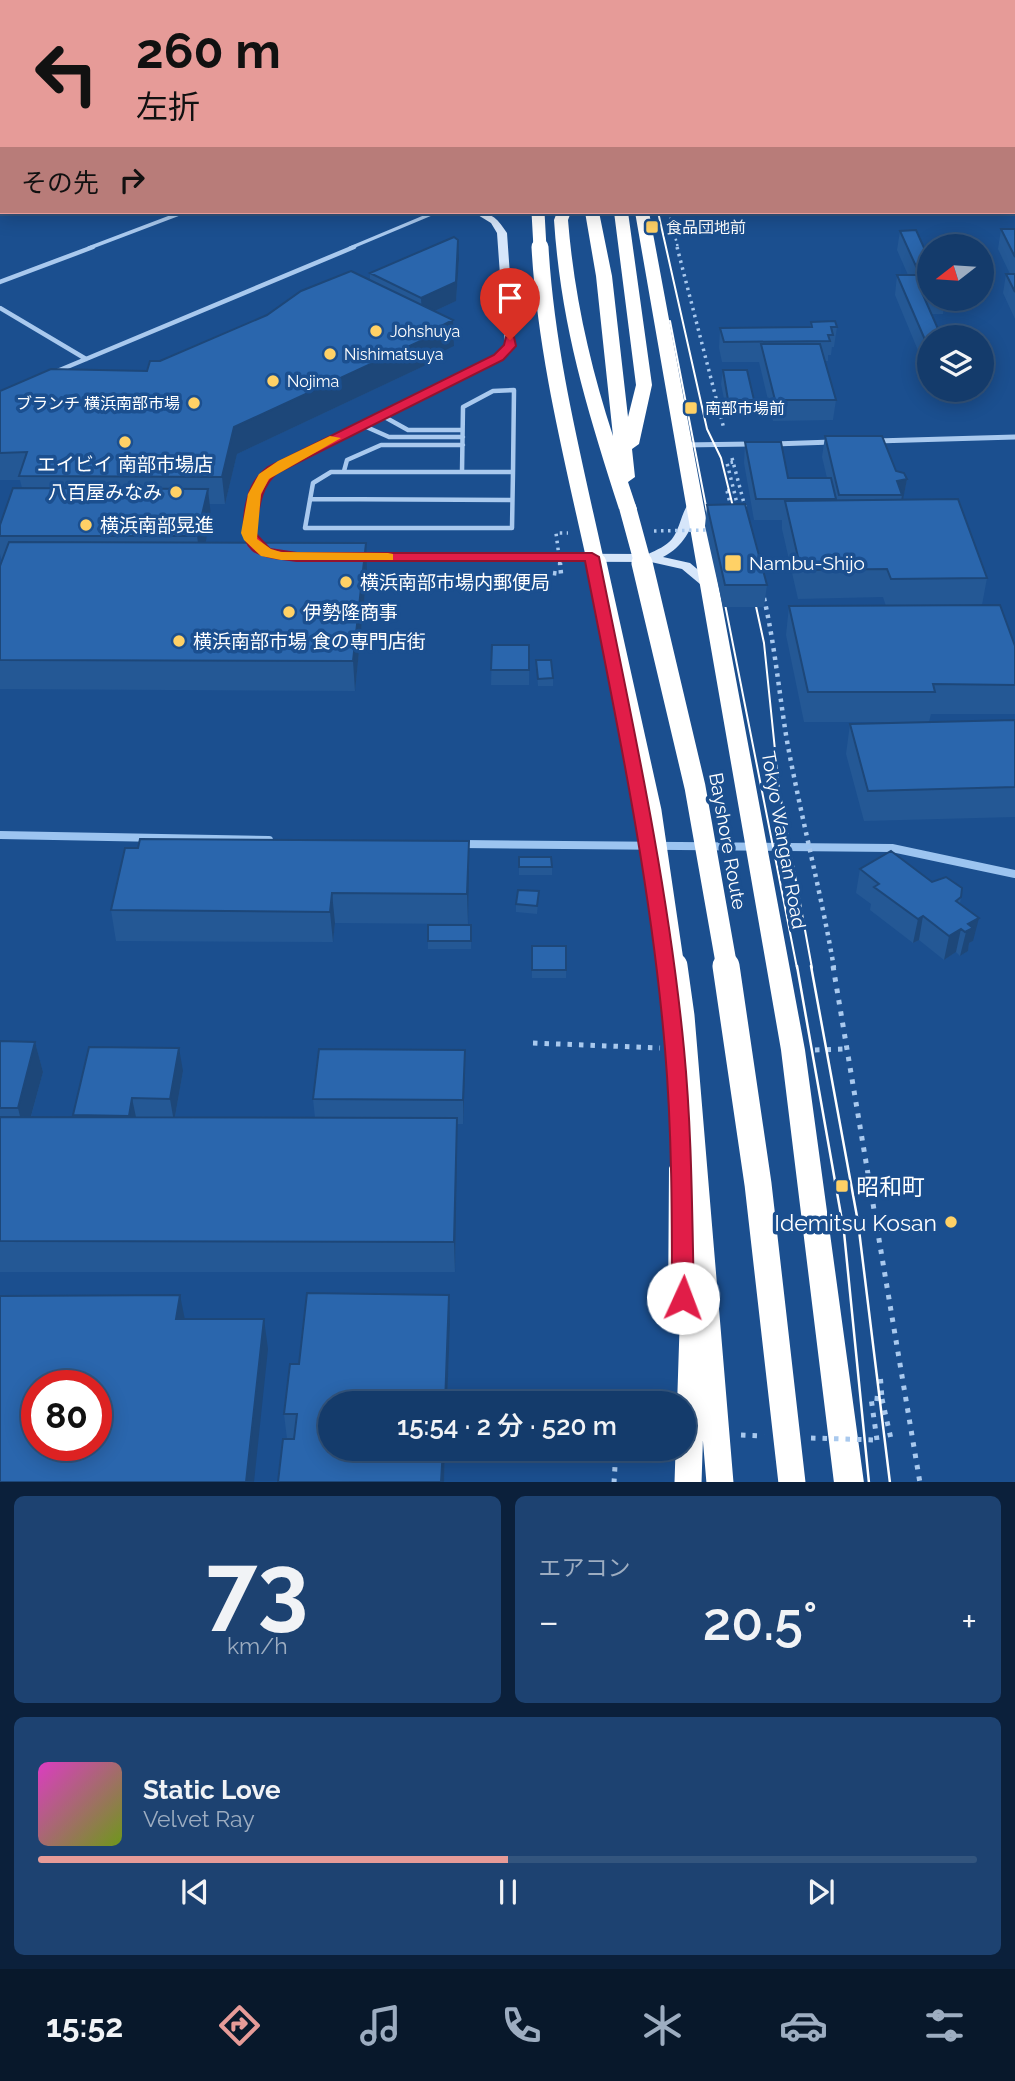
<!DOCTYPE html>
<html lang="ja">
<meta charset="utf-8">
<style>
body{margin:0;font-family:Raleway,"Noto Sans JP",sans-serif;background:#1d4271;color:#f1f3f6;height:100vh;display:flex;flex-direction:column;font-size:26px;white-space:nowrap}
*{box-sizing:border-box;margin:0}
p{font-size:23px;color:#9dadc1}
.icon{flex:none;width:38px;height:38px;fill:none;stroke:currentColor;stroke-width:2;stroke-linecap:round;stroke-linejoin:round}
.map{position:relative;height:1482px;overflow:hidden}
.sheet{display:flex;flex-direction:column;gap:14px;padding:14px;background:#0b203b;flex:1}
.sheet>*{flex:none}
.top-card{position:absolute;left:0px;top:0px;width:1015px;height:214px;box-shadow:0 4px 18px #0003,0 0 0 2px #33557e;background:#e69b98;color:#111;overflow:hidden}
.needle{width:46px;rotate:253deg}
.tools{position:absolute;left:917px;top:234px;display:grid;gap:14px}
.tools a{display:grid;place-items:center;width:77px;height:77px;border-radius:50%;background:#143b6b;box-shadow:0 4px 18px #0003,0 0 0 2px #33557e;font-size:35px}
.speed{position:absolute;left:21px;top:1370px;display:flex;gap:14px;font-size:35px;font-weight:700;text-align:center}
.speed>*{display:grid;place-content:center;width:91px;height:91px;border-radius:50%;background:#143b6b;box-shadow:0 4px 18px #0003,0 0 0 2px #33557e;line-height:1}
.speed .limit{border:10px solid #d22;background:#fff;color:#111}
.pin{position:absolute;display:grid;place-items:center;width:60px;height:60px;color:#fff;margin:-72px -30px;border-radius:50% 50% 50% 0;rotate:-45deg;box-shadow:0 0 7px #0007}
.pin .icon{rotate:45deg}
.me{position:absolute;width:77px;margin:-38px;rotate:2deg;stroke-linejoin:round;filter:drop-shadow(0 0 5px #0008)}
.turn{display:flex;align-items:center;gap:24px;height:147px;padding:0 21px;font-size:32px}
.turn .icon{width:91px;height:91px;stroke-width:2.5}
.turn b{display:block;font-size:49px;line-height:60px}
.then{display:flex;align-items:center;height:66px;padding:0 21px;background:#0003;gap:14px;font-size:26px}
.big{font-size:52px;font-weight:600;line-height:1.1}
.sheet .tile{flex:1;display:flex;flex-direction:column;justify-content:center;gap:10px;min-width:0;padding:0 24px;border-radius:10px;background:#1d4271}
.sheet .dial{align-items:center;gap:0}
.dial b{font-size:91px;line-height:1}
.song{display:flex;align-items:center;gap:21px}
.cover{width:84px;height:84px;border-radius:10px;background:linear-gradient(135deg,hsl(310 70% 55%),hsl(80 70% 35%))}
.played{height:7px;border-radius:4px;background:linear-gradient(90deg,#e69b98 50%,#33557e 50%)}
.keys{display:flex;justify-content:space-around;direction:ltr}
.heat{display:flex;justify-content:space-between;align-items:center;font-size:38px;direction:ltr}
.sheet .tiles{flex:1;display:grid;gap:14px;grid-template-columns:1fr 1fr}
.tile:last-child{grid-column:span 2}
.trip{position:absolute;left:318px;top:1391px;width:378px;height:70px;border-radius:35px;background:#143b6b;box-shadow:0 4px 18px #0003,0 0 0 2px #33557e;font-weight:600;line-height:70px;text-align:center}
.dock{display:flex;height:112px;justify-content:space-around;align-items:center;background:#08182b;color:#9dadc1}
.dock .icon{width:49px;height:49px}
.dock .selected{color:#e69b98}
.dock b{font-size:32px;color:#f1f3f6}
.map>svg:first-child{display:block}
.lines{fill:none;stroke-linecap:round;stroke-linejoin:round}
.stream{stroke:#9cc4f0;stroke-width:8}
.path-far3{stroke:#a9c9ee;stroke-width:2.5;stroke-dasharray:2 3.5;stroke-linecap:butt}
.path-far2{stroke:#a9c9ee;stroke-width:3.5;stroke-dasharray:2.5 4.5;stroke-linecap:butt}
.path-far1{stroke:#a9c9ee;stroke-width:4.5;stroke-dasharray:3.5 5;stroke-linecap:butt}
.path{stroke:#a9c9ee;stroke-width:5;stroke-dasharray:4.5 7;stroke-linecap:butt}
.lane-far1{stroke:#a9c9ee;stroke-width:3.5}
.lane{stroke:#a9c9ee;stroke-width:4.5}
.street{stroke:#a9c9ee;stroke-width:5}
.secondary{fill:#d6e6fa;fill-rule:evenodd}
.highway{fill:#fff;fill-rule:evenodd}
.tram-far1{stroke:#fff;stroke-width:2}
.tram{stroke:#fff;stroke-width:2.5}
.path-bridge-far2{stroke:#a9c9ee;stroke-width:3.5;stroke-dasharray:2.5 4.5;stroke-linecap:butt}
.path-bridge-far1{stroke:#a9c9ee;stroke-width:4.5;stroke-dasharray:3.5 5;stroke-linecap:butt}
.path-bridge{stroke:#a9c9ee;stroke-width:5;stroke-dasharray:4.5 7;stroke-linecap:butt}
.highway-bridge-far3{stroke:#fff;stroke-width:13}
.highway-bridge-far2{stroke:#fff;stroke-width:17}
.highway-bridge-far1{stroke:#fff;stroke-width:21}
.highway-bridge{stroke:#fff;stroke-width:27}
.wall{fill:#245895}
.shaded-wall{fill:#1d4779}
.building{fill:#2a66ad;stroke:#1d4779;stroke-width:2;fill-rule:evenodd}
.route{fill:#e11d48;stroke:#92132f;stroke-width:2}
.slow{fill:#f59e0b}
.poi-dot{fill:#ffd166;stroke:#1b4f8f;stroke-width:2.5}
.labels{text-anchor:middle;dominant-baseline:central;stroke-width:7;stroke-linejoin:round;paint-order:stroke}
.far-poi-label{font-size:16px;fill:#fff;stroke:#1b4f8f;text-anchor:start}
.poi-label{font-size:19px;fill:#fff;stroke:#1b4f8f;text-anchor:start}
.street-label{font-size:19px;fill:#fff;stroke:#1b4f8f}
.near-poi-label{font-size:23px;fill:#fff;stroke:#1b4f8f;text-anchor:start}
</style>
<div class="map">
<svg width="1015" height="1483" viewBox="0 0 1015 1483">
<rect width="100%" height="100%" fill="#1b4f8f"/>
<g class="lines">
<!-- stream -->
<path class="stream" d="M0 835 269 840
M461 844 892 848 1015 874"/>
<!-- path-far3 -->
<path class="path-far3" d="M669 212 678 248"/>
<!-- path-far2 -->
<path class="path-far2" d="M677 247 724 429
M732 458 745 507
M733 462 727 463 734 491
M727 491H734L738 508
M727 491 731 507"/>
<!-- path-far1 -->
<path class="path-far1" d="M764 598C775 646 779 693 787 741 801 817 821 892 834 968"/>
<!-- path -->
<path class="path" d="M833 966 920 1483
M533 1043 660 1048
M815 1050 846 1049
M882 1399 891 1439
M877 1440 871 1398 882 1399 880 1372
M614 1483 616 1449"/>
<!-- lane-far1 -->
<path class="lane-far1" d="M240 0 245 2
M150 2 155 0
M415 2 420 0
M89 248 184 212
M350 248 436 212"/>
<!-- lane -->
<path class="lane" d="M0 282 93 247
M0 308 86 359
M55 372 354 247
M381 415 408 430H461
M362 425 389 437H463
M344 471 347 460 381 445H463
M462 472H513
M462 472H331L313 483 305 528H512L513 472
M462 472 463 407 493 391 514 390 513 472
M310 499 512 500"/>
<!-- street -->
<path class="street" d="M876 441 1015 437
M774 444 832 442
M683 445 752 444"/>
<!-- secondary -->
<path class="secondary" d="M459 0H470L472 2H461Z
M589 0H597L588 2Z
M473 212C491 211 498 219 507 233L515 346 503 359 287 466 269 479 260 494 254 533 256 538 272 553 270 556H262L247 543 242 533 248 494 260 475 279 462 495 355 505 345 497 233 491 223Z
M694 499 700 503C693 526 685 546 663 557L690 563 714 583 716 586 714 589H706L682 569 651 562 349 561 343 557 349 553 648 554C657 550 666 546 672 539 681 528 682 505 694 499Z"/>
<!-- highway -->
<path class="highway" d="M534 0H546V2H534Z
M564 0H576V2H564Z
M595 0H607L608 2H596Z
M557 212H571L568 220C574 295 590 365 613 436L596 276 585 212H599L612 276 628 417 636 385 614 212H628L652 385 639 444 632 449 635 477 628 482 637 509 628 514 619 509C587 409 561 326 554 220Z
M635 212H649L805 1050 864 1483H834L781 1050Z
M682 1157 691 1160 695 1168 696 1317 692 1326 682 1329 672 1326 668 1317 669 1168 673 1160Z"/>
<!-- tram-far1 -->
<path class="tram-far1" d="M658 212 707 429 721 458 737 523
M670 321 710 527
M752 588 764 643 779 789 812 968
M722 589 797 968"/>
<!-- tram -->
<path class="tram" d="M797 966 844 1232 869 1483
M811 966 858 1222 890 1483"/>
<!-- path-bridge-far2 -->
<path class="path-bridge-far2" d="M654 531 706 530
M560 564 556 533H568"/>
<!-- path-bridge-far1 -->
<path class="path-bridge-far1" d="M553 573 561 574 560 563"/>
<!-- path-bridge -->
<path class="path-bridge" d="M741 1435 764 1436
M811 1438 877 1440"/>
<!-- highway-bridge-far3 -->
<path class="highway-bridge-far3" d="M538 212 540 248"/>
<!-- highway-bridge-far2 -->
<path class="highway-bridge-far2" d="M540 247C546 354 573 459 596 564
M628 509 643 564"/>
<!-- highway-bridge-far1 -->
<path class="highway-bridge-far1" d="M596 563 651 811 674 968
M642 563 695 787 727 968"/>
<!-- highway-bridge -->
<path class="highway-bridge" d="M674 966 681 1016 720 1483
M726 966 758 1184 792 1483
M688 1483 694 1299"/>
</g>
<!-- wall -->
<path class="wall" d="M894 0H1015V14H1013V2H895Z
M1013 29H1015V68H1013Z
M1001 229H1015V319L1003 293 1006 274H1010L998 249Z
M900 231 929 259V299H945L943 314H932L929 338V377L895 295 897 275H908L897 250Z
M459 259 456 301 435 311 453 320 454 346 440 353 441 358 237 454 225 504H209L211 516 205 543 367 572 355 691 0 689V566L2 562 0 554V536L22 488 20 480H0V391L147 371 160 361 370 280V273Z
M811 322 837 327 834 347H832L831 355H828V361H824L836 400 833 420 773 421 759 362H722L719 348 720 328 810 327Z
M723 370 754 400 752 414H727L721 384Z
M825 436 896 471 907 479 903 499 987 578 982 605 1015 646V714H931L929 722H804L786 635 789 606H886L883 597 798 599 782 529V520H754L744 463 745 442 788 478H827L822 457Z
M707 505 767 585 764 607H723L705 526Z
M492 645H529V685H491Z
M536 660 553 678V686H538Z
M1015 720V817L864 821 846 754 850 724Z
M469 841 468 924 335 923 333 942 116 941 111 910Z
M519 857 552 867V875H519Z
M860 869 932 882 961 897 960 904 973 941 969 943 968 951 960 956 956 952 944 960 919 940 913 943 870 910 871 904 856 893Z
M539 891 537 914 516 912V904Z
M471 925V949H428V941Z
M532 946H566V978H532Z
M0 1041 35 1042 43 1072 31 1117H74L73 1115 183 1071 175 1117 315 1118 313 1099 465 1074 463 1124H457V1148L455 1272H0Z
M450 1325 447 1404H331V1449H445L444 1482 287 1439 284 1414 299 1364Z"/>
<!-- shaded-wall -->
<path class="shaded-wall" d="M458 240 459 259 456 301 422 317 421 298Z
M453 320 454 346 440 353 441 358 237 454 225 504 222 477 234 427Z
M907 479 903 500 901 501 902 495 897 481Z
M208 489 211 516 201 565 197 536Z
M366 543 367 572 355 691 353 661Z
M469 841V871L468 924 467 894Z
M332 893 335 923 333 942 330 912Z
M923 916 919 940 913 943 918 919Z
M979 918 973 941 969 943 968 951 960 956 968 924Z
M961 929 956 952 944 960 949 936Z
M35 1042 43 1072 25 1138 18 1108Z
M179 1048 183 1071 174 1122 170 1099Z
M465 1050V1074L463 1124V1100Z
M132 1098 137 1122 133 1139 129 1116Z
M457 1118V1148L455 1272 454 1242Z
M180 1295 186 1325 176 1319Z
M449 1295 450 1325 447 1404H445Z
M264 1319 268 1349 254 1482H246Z
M443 1449H445L444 1482H441Z"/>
<!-- building -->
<path class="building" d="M657 0H721V2H657Z
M721 0H757L758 2H722Z
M812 0H849L850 2H813Z
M903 0H948L949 2H904Z
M1013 29H1015V46H1013Z
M1001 229H1015V257Z
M916 230 929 259V295H923L942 338H929V349L897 275H920L900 231Z
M454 237 458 240 456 282 421 298 370 273Z
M351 271 453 320 435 329 440 332 234 427 222 477 19 476 27 452 0 453V391L51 369 147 371 150 361H160L267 315 301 291Z
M1006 274H1015V292Z
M835 321 837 327H831L833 335H828L830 341 724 342 720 328 812 327 811 322Z
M761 344H820L836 400H775Z
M723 370H747L754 400H728Z
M825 436H882L896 471 904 473 907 479 897 481 902 495H839Z
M745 442H781L788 478H831L836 499H756Z
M13 488 208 489 197 536H0V525Z
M958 499 987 578 891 579 887 569 801 570 785 501Z
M745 504 767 585H725L707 505Z
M9 542 366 543 353 661 0 660V566Z
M1000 605 1015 646V685L933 684 935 692H808L789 606Z
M492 645H529V670H491Z
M536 660H551L553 678 538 679Z
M1015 720V787L868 791 850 724Z
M140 839 469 841 467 894 332 893 330 912 111 910 125 848H138Z
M891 851 932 882 946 877 962 888 961 897 956 901 979 918 968 924 973 928 965 932 961 929 949 936 923 916 918 919 874 887 879 884 860 869Z
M519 857H551L552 867H519Z
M518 890 539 891 537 906 516 904Z
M428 925H471V941H428Z
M532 946H566V970H532Z
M0 1041 35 1042 18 1108H0Z
M89 1047 179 1048 170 1099 132 1098 129 1116 73 1115Z
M319 1049 465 1050 463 1100 313 1099Z
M0 1117 457 1118 454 1242 0 1241Z
M307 1293 449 1295 445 1404H331V1449H443L441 1482H278L283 1439H294L297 1414H284L290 1364H299Z
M180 1295 176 1319H264L246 1482H0V1296ZM37 1386H96V1446H37Z"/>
<!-- route -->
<path class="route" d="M506 337H514L516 346 503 360 277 473C259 488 259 511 255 533L270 549 297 553H592L599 557C632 720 668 883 684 1049 692 1132 692 1215 694 1298L690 1305 683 1308 675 1305 672 1298C672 1215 672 1132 665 1049 651 884 617 723 585 561H297C258 556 238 556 245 510 248 492 253 479 268 467L494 355 504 345Z"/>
<!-- slow -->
<path class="slow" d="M330 436 341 438 269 479 261 494 257 539 271 549 281 552 388 553 393 554V560H281L261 556 244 540 241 533 248 494 259 474 278 461Z"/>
<!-- markers -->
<g class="poi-dot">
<rect x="645" y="220" width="14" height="14" rx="3.5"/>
<circle cx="376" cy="331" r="7"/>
<circle cx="330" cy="354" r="7"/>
<circle cx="273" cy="381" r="7"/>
<circle cx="194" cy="403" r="7"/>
<rect x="684" y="401" width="14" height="14" rx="3.5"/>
<circle cx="125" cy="442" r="7"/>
<circle cx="176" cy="492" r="7"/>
<circle cx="86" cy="525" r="7"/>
<rect x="724" y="554" width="18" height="18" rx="3.5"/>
<circle cx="346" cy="582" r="7"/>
<circle cx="289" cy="612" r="7"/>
<circle cx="179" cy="641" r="7"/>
<rect x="835" y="1179" width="14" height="14" rx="3.5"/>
<circle cx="951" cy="1222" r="7"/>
</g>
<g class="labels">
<!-- far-poi labels -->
<g class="far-poi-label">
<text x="666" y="227">食品団地前</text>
<text x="390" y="331">Johshuya</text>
<text x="344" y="354">Nishimatsuya</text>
<text x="287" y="381">Nojima</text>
<text x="180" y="403" text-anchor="end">ブランチ 横浜南部市場</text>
<text x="705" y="408">南部市場前</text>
</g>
<!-- poi labels -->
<g class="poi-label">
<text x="125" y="464" text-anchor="middle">エイビイ 南部市場店</text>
<text x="162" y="492" text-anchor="end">八百屋みなみ</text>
<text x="100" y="525">横浜南部晃進</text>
<text x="749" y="563">Nambu-Shijo</text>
<text x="360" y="582">横浜南部市場内郵便局</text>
<text x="303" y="612">伊勢隆商事</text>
<text x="193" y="641">横浜南部市場 食の専門店街</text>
</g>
<!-- street labels -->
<g class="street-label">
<text transform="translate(784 840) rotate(80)">Tokyo Wangan Road</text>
<text transform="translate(728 841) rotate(80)">Bayshore Route</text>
</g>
<!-- near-poi labels -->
<g class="near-poi-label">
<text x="856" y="1186">昭和町</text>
<text x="937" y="1222" text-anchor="end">Idemitsu Kosan</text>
</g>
</g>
</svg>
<div class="tools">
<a><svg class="needle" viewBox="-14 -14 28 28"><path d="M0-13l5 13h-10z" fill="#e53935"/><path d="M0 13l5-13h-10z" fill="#9dadc1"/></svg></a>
<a><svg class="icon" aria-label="layers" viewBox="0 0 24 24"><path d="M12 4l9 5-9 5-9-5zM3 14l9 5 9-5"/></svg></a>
</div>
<div class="speed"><div class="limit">80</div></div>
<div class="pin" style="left:510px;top:340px;background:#d93025"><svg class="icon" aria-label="arrive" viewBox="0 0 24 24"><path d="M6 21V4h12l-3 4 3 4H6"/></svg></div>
<svg class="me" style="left:683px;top:1298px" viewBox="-20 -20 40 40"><circle r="19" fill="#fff"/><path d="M0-13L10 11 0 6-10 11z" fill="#e11d48"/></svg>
<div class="trip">15:54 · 2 分 · 520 m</div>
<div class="top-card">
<div class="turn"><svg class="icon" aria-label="left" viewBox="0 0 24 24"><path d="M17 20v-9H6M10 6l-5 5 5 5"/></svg><div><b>260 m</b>左折</div></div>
<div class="then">その先<svg class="icon" aria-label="right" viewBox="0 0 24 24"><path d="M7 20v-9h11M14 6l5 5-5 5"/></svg></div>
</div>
</div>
<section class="sheet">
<div class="tiles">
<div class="tile dial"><b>73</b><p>km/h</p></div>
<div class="tile"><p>エアコン</p>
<div class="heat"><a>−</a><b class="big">20.5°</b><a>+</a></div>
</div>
<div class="tile">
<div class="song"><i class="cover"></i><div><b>Static Love</b><p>Velvet Ray</p></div></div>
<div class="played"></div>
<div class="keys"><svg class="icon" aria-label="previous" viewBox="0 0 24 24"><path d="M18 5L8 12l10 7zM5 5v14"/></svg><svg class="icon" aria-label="pause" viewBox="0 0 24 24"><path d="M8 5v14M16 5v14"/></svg><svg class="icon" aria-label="next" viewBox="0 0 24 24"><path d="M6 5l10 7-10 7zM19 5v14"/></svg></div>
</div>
</div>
</section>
<nav class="dock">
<b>15:52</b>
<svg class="icon selected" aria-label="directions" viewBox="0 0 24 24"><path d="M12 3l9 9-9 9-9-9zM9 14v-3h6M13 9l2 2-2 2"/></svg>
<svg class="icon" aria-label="music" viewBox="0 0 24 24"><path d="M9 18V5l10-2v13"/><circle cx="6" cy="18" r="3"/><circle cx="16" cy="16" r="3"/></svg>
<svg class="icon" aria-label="phone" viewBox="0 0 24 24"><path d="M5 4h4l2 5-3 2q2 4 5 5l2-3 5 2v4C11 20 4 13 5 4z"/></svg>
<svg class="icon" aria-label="climate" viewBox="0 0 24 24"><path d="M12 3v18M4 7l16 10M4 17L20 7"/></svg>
<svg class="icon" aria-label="car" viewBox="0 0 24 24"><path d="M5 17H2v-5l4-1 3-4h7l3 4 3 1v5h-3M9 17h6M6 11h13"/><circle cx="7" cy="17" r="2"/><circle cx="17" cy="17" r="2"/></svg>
<svg class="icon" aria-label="filters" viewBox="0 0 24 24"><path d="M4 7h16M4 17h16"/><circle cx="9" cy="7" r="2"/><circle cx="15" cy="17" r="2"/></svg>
</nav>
